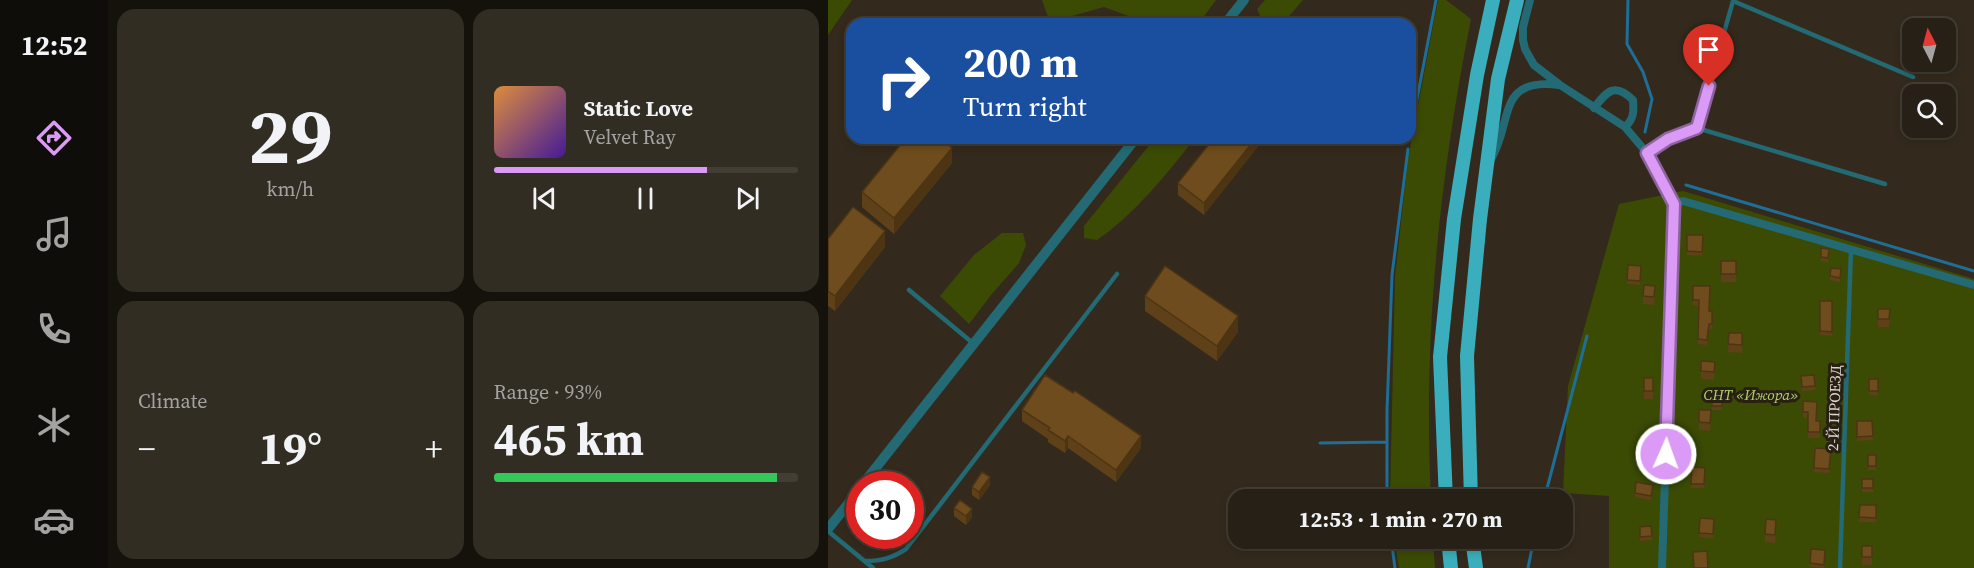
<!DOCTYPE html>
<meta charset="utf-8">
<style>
body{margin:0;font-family:"Source Serif 4",serif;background:#322d23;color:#f1f3f6;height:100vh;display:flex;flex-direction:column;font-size:22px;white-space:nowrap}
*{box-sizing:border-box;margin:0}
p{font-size:20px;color:#a4a3a1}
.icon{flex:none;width:33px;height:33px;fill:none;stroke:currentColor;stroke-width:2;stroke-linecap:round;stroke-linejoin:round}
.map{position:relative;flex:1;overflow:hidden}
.panel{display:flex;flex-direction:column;gap:9px;padding:9px;background:#15120c;width:720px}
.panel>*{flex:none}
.banner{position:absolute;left:18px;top:18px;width:570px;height:126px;border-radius:18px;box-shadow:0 3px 9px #0003,0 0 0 2px #423e35;background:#1a4fa0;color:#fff;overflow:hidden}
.needle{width:39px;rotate:354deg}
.tools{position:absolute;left:1074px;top:18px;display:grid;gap:12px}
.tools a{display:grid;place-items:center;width:54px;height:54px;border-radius:12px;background:#262016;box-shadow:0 3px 9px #0003,0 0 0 2px #423e35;font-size:30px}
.speed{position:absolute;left:18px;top:471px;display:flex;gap:12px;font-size:30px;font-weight:700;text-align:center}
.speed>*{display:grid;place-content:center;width:78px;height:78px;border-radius:50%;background:#262016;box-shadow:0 3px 9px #0003,0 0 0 2px #423e35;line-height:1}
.speed .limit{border:9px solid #d22;background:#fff;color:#111}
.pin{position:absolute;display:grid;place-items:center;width:51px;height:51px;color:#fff;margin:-62px -26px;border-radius:50% 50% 50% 0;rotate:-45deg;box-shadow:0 0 6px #0007}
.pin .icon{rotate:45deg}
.me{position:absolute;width:66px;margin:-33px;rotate:2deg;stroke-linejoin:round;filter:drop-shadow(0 0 4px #0008)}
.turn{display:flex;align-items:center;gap:21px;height:126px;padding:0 18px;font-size:27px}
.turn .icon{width:78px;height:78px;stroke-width:2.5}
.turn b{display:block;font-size:42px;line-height:51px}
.big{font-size:45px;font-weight:700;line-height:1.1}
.panel .widget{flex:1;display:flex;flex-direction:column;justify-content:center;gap:9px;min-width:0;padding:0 21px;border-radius:18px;background:#322d23}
.panel .dial{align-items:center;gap:0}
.dial b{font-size:78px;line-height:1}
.song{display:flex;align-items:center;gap:18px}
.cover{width:72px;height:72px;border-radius:9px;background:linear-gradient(135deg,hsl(30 70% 55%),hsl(260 70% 35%))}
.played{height:6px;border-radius:3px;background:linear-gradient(90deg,#da9af6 70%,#423e35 70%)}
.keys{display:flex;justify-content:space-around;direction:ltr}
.heat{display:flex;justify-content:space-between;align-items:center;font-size:33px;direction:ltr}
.charge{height:9px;border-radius:4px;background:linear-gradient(90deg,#34c759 93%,#423e35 0)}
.panel .tiles{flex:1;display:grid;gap:9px;grid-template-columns:repeat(2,1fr)}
.trip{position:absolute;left:400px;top:489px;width:345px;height:60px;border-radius:18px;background:#262016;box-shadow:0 3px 9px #0003,0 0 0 2px #423e35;font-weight:700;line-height:60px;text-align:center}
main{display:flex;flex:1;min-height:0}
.tabs{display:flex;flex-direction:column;width:108px;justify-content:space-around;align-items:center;background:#0f0d09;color:#a4a3a1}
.tabs .icon{width:42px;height:42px}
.tabs .on{color:#da9af6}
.tabs b{font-size:27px;color:#f1f3f6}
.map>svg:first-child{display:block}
.green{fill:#3b4b04}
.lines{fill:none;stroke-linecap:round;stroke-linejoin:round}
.stream{stroke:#1e6e96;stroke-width:3}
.service{stroke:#236a74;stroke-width:4.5}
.minor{stroke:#236a74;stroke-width:8}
.tertiary{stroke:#236a74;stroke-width:10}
.trunk{stroke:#3aaebc;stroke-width:14}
.wall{fill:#5f4119}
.shaded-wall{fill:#4d3514}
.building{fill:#6e4c1d;stroke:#4d3514;stroke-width:1.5}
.route-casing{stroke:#8e64a0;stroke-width:15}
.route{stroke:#da9af6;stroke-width:10}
.labels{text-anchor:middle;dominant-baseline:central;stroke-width:6;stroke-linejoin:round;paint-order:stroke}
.park-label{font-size:15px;font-style:italic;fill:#b3cf6f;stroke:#292014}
.street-label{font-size:15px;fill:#dcd6ce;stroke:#292014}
</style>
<main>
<nav class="tabs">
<b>12:52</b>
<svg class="icon on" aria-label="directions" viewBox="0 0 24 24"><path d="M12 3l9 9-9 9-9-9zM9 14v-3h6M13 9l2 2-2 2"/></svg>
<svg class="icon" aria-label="music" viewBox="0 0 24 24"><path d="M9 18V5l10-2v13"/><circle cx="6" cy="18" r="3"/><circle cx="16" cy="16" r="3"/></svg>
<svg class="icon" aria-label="phone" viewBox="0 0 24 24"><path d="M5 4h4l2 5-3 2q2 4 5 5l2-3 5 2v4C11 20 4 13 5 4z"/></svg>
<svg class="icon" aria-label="climate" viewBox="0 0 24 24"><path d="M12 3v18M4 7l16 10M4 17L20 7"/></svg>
<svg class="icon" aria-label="car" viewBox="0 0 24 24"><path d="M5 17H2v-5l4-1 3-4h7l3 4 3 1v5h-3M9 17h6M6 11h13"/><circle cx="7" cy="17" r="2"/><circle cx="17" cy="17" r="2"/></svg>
</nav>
<section class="panel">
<div class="tiles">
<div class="widget dial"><b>29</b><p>km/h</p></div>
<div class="widget">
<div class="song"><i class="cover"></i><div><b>Static Love</b><p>Velvet Ray</p></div></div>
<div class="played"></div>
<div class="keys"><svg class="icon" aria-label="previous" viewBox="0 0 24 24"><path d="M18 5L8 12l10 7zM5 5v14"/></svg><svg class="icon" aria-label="pause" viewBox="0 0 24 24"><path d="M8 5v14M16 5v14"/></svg><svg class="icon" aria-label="next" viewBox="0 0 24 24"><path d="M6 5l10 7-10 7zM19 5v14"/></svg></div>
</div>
<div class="widget"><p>Climate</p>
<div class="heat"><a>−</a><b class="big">19°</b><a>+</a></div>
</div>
<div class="widget"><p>Range · 93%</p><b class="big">465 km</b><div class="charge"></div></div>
</div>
</section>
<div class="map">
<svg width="1146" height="568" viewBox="0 0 1146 568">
<rect width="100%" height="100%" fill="#332a1d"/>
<!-- green -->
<path class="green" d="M0 0H24L0 35Z
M214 0H388L370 24H303V17L276 7 244 16 220 17Z
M437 0H475L455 23 441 24 435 22 429 9Z
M610 0H618L643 19C611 181 595 335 603 499H562L567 277 580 159Z
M327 138H367C339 174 307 214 269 240L256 238V226Z
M855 191 1146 279V568H781V496L735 493 740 386 791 204Z
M174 233H195L198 245 191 263 163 295 141 324 112 296 146 255Z
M566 539H605L607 568H571Z"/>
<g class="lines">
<!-- stream -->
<path class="stream" d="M800 0 799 44 815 72 824 99 817 132
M584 125 608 0
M858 185 1146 271
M492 443 559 442
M559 500V411L564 275 580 149
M716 500 759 336
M563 538 567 568
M700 568 706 538"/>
<!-- service -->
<path class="service" d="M403 16 416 24
M869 128 1057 184
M819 153 840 139 869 128 905 1 1085 77
M81 290 146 344
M0 531 45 568
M37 561C54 561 64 558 78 549L289 274
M1012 568 1023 249"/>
<!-- minor -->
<path class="minor" d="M702 0 695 27V40L697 49 706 65 732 85 797 127 819 153 846 204 834 568
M766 108C779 91 787 82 805 100 806 111 806 119 797 127
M662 161C686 123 667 77 731 85
M846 204 855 201 1146 285"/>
<!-- tertiary -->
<path class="tertiary" d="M397 24 416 0
M35 484 308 138
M0 529 32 489"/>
<!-- trunk -->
<path class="trunk" d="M618 500 612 357 626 219 649 75 665 0
M643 500 639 356 652 219 670 79 689 0
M620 538 623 568
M644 538 648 568"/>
</g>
<!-- wall -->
<path class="wall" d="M386 138 376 215 350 195V183Z
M124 163 66 234 34 207V192Z
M859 235H875L874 256 859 255Z
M0 239 57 247 7 311 0 306Z
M993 248 1001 249 1000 262 993 261Z
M893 261H908V282H893Z
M800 265 813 266 812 285 799 284Z
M1013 273 1012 282 1002 280V276Z
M865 286 882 311H884V329H881L879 345 870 344 871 306 865 305Z
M827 294 826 305 815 304V296Z
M317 296 410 332 389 361 317 311Z
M992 301H1004V336L992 335Z
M1050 309H1062L1061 327H1050Z
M901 333H914V353L900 352Z
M873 361 887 362 886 380 873 379Z
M825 378V399H816V391Z
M1041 379H1050V395H1041Z
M973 380 987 386V390L974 391Z
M884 395H894V410H884Z
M975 401 988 421H992V438H980V418H975Z
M194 410 313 448 288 482 240 448 237 453 220 442V439L194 421Z
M871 410H883L882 431 871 430Z
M1029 421H1044L1045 440 1029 441Z
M987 448 1003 449 1001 473 986 472Z
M828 455 826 469 814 467V463Z
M1040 455H1048V470H1040Z
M864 467 877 468 876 488H863Z
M1034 479H1045V492H1034Z
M162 485 151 500 144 495V487Z
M825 489 823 500 807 497V493Z
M1032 505H1048V522H1031Z
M126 508 144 517 138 525 126 516Z
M872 518 886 519 885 538 871 537Z
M823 526 824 540 812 541V527Z
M948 528 947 543 937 542V534Z
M1034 546H1044V565H1034Z
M983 549 997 550 996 568 982 567Z"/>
<!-- shaded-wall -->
<path class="shaded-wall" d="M428 138H437L376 215V203Z
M124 148V163L66 234V218Z
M57 231V247L7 311V296Z
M410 316V332L389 361V346Z
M240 436V448L237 453V441Z
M313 436V448L288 482V470Z
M162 477V485L151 500V492Z
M144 509V517L138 525V516Z"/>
<!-- building -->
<path class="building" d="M78 138H112L124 148 66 218 34 192Z
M386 138H428L376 203 350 183Z
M25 207 57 231 7 296 0 291V239Z
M859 235H875L874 252 859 251Z
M993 248 1001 249 1000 258 993 257Z
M893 261H908V274H893Z
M800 265 813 266 812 281 799 280Z
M337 266 410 316 389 346 317 296Z
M1003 268 1013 269 1012 278 1002 276Z
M816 285 827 286 826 297 815 296Z
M865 286H882L881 311H884V324H881L879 340 870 339 871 300H865Z
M992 301H1004V332L992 331Z
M1050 309H1062L1061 319H1050Z
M901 333H914V345L900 344Z
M873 361 887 362 886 372 873 371Z
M217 375 245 393 247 391 313 436 288 470 240 436 237 441 220 430 222 428 194 410Z
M986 375 987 386 974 387 973 376Z
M816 378H825V391H816Z
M1041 379H1050V391H1041Z
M884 395H894V406H884Z
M975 401 989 402 988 421H992V432H980V412H975Z
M871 410H883L882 423 871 422Z
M1029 421H1044L1045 436 1029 437Z
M987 448 1003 449 1001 469 986 468Z
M816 449 828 451 826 465 814 463Z
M1040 455H1048V466H1040Z
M864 467 877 468 876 484H863Z
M154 472 162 477 151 492 144 487Z
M1034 479H1045V488H1034Z
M808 482 825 485 823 496 807 493Z
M132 500 144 509 138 516 126 508Z
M1032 505H1048V518L1031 517Z
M872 518 886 519 885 534 871 533Z
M938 519 948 520 947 535 937 534Z
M823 526 824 536 812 537V527Z
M1034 546H1044V557H1034Z
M983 549 997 550 996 565 982 563Z
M879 551 880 568H866L865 552Z"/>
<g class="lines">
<!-- route casing -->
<g class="route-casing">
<path id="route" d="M838 454 846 204 819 153 840 139 869 128 881 86"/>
</g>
<!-- route -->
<use href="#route" class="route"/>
</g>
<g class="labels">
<!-- park labels -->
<g class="park-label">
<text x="923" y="394">СНТ «Ижора»</text>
</g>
<!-- street labels -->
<g class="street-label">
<text transform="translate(1006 408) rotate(-88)">2-Й ПРОЕЗД</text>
</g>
</g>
</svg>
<div class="tools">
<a><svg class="needle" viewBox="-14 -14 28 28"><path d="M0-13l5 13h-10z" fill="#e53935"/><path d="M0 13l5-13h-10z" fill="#a4a3a1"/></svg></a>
<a><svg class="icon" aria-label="search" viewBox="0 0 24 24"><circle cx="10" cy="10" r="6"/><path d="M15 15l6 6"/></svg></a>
</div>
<div class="speed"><div class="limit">30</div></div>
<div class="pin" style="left:881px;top:86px;background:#d93025"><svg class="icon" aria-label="arrive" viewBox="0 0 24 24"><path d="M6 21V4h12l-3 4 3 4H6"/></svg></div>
<svg class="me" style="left:838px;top:454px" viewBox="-20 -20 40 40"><circle r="17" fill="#da9af6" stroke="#fff" stroke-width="3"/><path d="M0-11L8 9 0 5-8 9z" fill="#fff"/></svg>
<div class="trip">12:53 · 1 min · 270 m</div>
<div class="banner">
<div class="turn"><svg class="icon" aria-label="right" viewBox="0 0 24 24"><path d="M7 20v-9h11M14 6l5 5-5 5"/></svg><div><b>200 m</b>Turn right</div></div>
</div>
</div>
</main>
